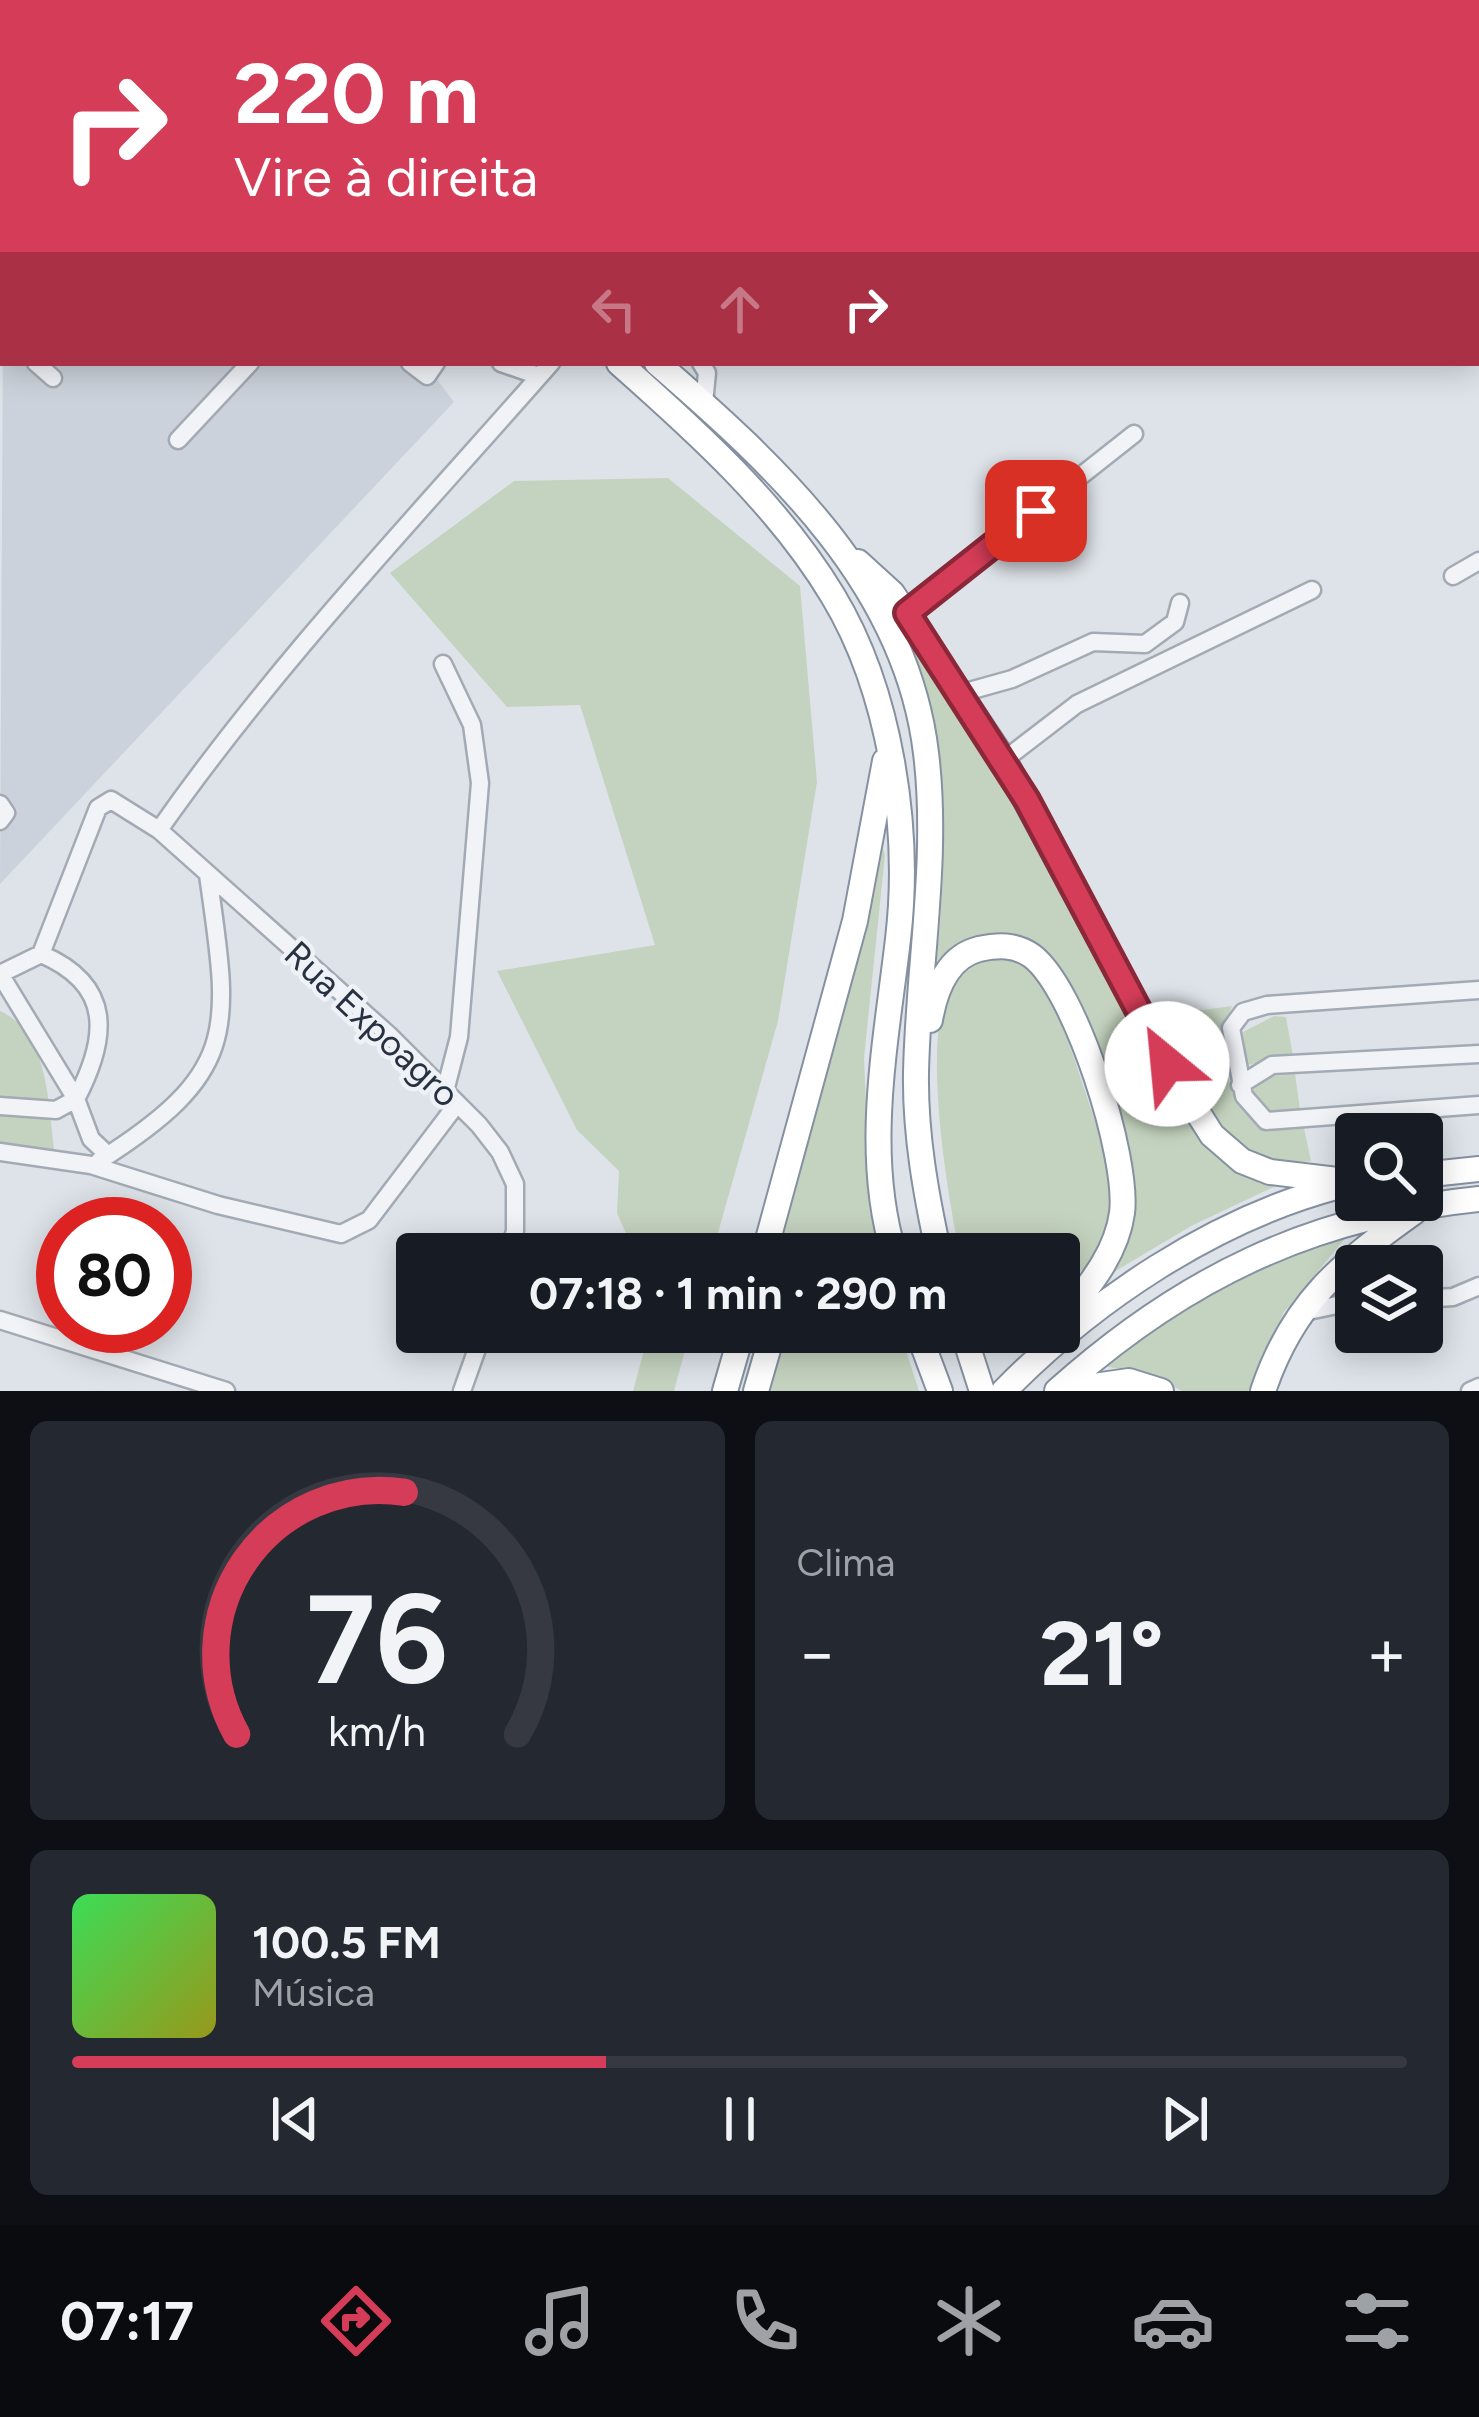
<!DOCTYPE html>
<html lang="pt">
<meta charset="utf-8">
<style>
body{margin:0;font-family:Figtree,sans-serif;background:#242831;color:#f1f3f6;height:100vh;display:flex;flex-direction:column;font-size:45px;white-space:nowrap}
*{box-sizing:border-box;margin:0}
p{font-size:39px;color:#9ea1a6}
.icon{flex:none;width:66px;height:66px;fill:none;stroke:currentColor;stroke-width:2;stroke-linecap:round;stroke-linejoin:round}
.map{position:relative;height:1391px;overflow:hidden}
.details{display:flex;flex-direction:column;gap:30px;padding:30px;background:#0d0f14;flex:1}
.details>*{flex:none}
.banner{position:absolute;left:0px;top:0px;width:1479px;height:366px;box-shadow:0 6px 30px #0003;background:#d43c57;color:#fff;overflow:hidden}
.buttons{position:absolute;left:1335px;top:1113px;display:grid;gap:24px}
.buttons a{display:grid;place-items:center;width:108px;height:108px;border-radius:12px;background:#171b24;box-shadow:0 6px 30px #0003;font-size:60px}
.speed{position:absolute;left:36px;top:1197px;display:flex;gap:24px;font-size:60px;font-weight:700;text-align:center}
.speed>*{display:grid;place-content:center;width:156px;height:156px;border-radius:50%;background:#171b24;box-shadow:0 6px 30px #0003;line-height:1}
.speed .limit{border:18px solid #d22;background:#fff;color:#111}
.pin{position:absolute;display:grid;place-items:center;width:102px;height:102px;color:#fff;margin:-51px;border-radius:24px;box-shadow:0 6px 18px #0006}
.me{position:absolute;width:132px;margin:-66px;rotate:332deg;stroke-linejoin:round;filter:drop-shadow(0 0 9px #0008)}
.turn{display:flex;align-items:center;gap:42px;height:252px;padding:0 36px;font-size:54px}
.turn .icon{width:156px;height:156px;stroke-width:2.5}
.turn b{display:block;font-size:84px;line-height:102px}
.lanes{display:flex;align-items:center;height:114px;padding:0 36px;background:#0003;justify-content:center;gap:60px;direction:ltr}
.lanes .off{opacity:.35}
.big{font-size:90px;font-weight:700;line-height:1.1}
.details .widget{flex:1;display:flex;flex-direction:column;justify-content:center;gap:18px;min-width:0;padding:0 42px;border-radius:18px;background:#242831}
.details .dial{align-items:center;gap:0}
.dial svg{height:312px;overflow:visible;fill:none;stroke:#363941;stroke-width:7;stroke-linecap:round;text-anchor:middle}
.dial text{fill:#f1f3f6;stroke:none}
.song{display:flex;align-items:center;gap:36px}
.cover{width:144px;height:144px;border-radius:18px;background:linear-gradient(135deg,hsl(130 70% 55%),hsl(60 70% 35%))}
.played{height:12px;border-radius:6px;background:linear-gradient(90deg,#d43c57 40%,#363941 40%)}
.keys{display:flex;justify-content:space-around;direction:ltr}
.heat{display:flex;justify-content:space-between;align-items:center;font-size:66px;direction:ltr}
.details .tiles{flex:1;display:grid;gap:30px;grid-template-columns:1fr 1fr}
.widget:last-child{grid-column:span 2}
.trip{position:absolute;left:396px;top:1233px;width:684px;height:120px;border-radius:12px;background:#171b24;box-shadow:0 6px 30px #0003;font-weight:700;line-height:120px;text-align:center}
.menu{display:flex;height:192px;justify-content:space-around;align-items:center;background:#090b0e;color:#9ea1a6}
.menu .icon{width:84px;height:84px}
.menu .selected{color:#d43c57}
.menu b{font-size:54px;color:#f1f3f6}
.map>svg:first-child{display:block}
.built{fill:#ccd2db}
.green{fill:#c4d3bf}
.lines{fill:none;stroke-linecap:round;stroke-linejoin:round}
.minor-casing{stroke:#a3aab3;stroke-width:21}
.highway-casing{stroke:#8590a0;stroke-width:28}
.minor{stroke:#f1f3f7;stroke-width:16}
.highway{stroke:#fff;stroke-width:24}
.route-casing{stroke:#8a2739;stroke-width:30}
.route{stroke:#d43c57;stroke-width:21}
.labels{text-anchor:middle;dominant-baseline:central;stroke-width:9;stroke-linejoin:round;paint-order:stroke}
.street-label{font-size:36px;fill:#273140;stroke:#eef1f6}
</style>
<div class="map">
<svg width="1479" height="1391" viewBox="0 0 1479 1391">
<rect width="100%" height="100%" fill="#dee3e9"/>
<!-- built -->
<path class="built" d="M3 336V363H425L454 402 0 884Z"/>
<!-- green -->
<path class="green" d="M0 0 163 3H3L0 339Z
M668 478 800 586 817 782 778 1021 712 1254H635L617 1213 619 1171 577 1130 497 971 655 945 580 705 507 707 390 573 514 481Z
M904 631 977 730 1172 1103 1210 1147 1280 1184 1191 1226 1104 1278 1133 1188 1132 1171C1115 1121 1086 1003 1059 966 1028 923 971 927 936 962 951 849 940 739 904 631Z
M880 839 885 855 864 1058 869 1172 884 1254H771Z
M1017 957 1052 992 1111 1169 1110 1225 1094 1258 1059 1293V1254H960C948 1198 917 1019 956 975 974 956 993 958 1017 957Z
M1232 1006C1214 1047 1226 1101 1262 1129L1304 1128 1311 1161C1222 1174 1193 1081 1173 1014Z
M0 1011C50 1033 48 1107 55 1154L0 1153Z
M1274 1016 1286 1017 1293 1056 1247 1065 1243 1032Z
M1295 1074 1300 1109 1265 1112 1250 1092 1272 1076Z
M1352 1230 1284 1312 1248 1391H1182L1152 1374 1108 1367V1359C1184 1303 1265 1265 1352 1230Z
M649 1332H690L674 1391H633Z
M784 1332H900L919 1391H768Z"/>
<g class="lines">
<!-- minor casing -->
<g class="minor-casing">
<path id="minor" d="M1171 0 1173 3
M1445 0 1449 3
M1225 3 1227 0
M1476 24 1479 26
M1476 204 1479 206
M1476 234 1479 236
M36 363 53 378
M410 363 427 376 436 363
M501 363 539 376
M701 363 707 373 704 403
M178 440 250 363
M1453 576 1479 561
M907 613 1134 434
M443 664 472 725 480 783 459 1037 445 1091
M962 693 1012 679 1093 642 1145 644 1175 622 1180 603
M1004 760 1077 704 1312 590
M0 804 6 813 0 821
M159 830C277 662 416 517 551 363
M0 974 41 954
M1479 990 1267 1005 1243 1012 1231 1028 1244 1096 1266 1121 1479 1105
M1240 1085 1272 1065 1479 1054
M0 1106 56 1110 76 1099 0 974
M0 1152 91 1165 218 1205 341 1234 369 1220 457 1104
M108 1155 91 1139 76 1099C108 1038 114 985 41 954L98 808 111 800 159 830 389 1035 479 1125 500 1152 515 1184V1231L508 1254
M99 1161C241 1071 230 1030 208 875
M1422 1299 1453 1297 1479 1286
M1299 1313 1356 1301
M0 1320 226 1391
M462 1391 483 1332
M1470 1391 1479 1387"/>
</g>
<!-- highway casing -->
<g class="highway-casing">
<path id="highway" d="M205 0 208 3
M241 0 245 3
M619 363C697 432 779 506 833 596 891 692 911 830 898 939 886 1043 863 1152 894 1254
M657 363C777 467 906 585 926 753 939 859 918 967 916 1073 915 1134 926 1195 939 1254
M858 562 892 593 1004 760 1167 1064 1212 1135 1242 1161 1270 1172 1354 1182
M930 1020C935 991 947 957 979 949 998 945 1015 944 1032 956 1076 989 1129 1158 1122 1213 1116 1257 1085 1290 1059 1324
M1422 1175 1479 1169
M764 1254 855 921 885 761
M918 1332 940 1391
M963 1332 982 1391
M725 1391 742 1332
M756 1391 773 1332
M1004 1391C1093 1300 1213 1220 1336 1187
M1057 1391C1182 1279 1311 1216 1479 1199
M1060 1391 1129 1381 1161 1391
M1263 1391C1293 1302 1340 1265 1414 1212"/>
</g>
<!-- minor -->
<use href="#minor" class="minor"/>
<!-- highway -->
<use href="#highway" class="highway"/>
</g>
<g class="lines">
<!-- route casing -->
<g class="route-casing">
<path id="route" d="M1036 511 907 613 1027 800 1167 1064"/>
</g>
<!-- route -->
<use href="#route" class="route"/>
</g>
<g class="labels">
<!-- street labels -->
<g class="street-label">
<text transform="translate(372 1024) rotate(43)">Rua Expoagro</text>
</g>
</g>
</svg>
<div class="buttons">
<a><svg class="icon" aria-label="search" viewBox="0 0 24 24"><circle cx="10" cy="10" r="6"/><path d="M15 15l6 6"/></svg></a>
<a><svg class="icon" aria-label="layers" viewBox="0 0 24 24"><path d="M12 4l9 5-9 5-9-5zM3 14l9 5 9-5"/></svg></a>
</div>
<div class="speed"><div class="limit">80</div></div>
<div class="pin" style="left:1036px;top:511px;background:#d93025"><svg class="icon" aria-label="arrive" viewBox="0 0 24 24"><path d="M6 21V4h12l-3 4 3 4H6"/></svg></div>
<svg class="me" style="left:1167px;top:1064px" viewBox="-20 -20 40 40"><circle r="19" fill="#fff"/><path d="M0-13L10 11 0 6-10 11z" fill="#d43c57"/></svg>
<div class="trip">07:18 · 1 min · 290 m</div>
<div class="banner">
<div class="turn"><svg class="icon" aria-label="right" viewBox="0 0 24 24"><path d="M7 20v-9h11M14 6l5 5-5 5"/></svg><div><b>220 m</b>Vire à direita</div></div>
<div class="lanes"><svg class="icon off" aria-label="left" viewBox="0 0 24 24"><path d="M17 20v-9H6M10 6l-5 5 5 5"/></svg><svg class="icon off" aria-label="ahead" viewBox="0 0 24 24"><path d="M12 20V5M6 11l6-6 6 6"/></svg><svg class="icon" aria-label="right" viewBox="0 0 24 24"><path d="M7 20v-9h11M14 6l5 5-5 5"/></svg></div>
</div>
</div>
<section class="details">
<div class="tiles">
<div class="widget dial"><svg viewBox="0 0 100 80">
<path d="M14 69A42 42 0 1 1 86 69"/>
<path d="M14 69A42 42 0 0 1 57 7" stroke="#d43c57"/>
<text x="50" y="56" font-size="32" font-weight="700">76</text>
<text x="50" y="72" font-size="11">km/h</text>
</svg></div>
<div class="widget"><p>Clima</p>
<div class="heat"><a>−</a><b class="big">21°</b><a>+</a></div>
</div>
<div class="widget">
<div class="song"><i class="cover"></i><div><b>100.5 FM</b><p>Música</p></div></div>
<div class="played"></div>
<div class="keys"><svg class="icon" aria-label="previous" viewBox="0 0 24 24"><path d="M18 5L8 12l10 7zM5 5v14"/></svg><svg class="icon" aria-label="pause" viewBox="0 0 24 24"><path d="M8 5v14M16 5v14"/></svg><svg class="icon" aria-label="next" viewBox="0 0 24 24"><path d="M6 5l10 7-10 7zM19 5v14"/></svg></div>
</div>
</div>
</section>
<nav class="menu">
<b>07:17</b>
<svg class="icon selected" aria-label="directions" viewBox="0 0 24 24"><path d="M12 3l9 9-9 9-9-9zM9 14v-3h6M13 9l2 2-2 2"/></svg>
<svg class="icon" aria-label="music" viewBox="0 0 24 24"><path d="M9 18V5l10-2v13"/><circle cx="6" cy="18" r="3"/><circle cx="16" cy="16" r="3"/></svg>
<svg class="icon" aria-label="phone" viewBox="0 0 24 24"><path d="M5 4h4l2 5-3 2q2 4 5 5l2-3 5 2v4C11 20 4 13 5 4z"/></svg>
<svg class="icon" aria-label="climate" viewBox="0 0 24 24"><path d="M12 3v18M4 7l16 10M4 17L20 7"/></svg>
<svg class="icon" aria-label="car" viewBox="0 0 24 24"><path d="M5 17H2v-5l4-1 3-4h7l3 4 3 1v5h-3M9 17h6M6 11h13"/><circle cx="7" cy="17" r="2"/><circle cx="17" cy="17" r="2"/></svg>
<svg class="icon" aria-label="filters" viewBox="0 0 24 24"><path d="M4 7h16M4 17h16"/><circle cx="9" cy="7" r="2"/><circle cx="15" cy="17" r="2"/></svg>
</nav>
